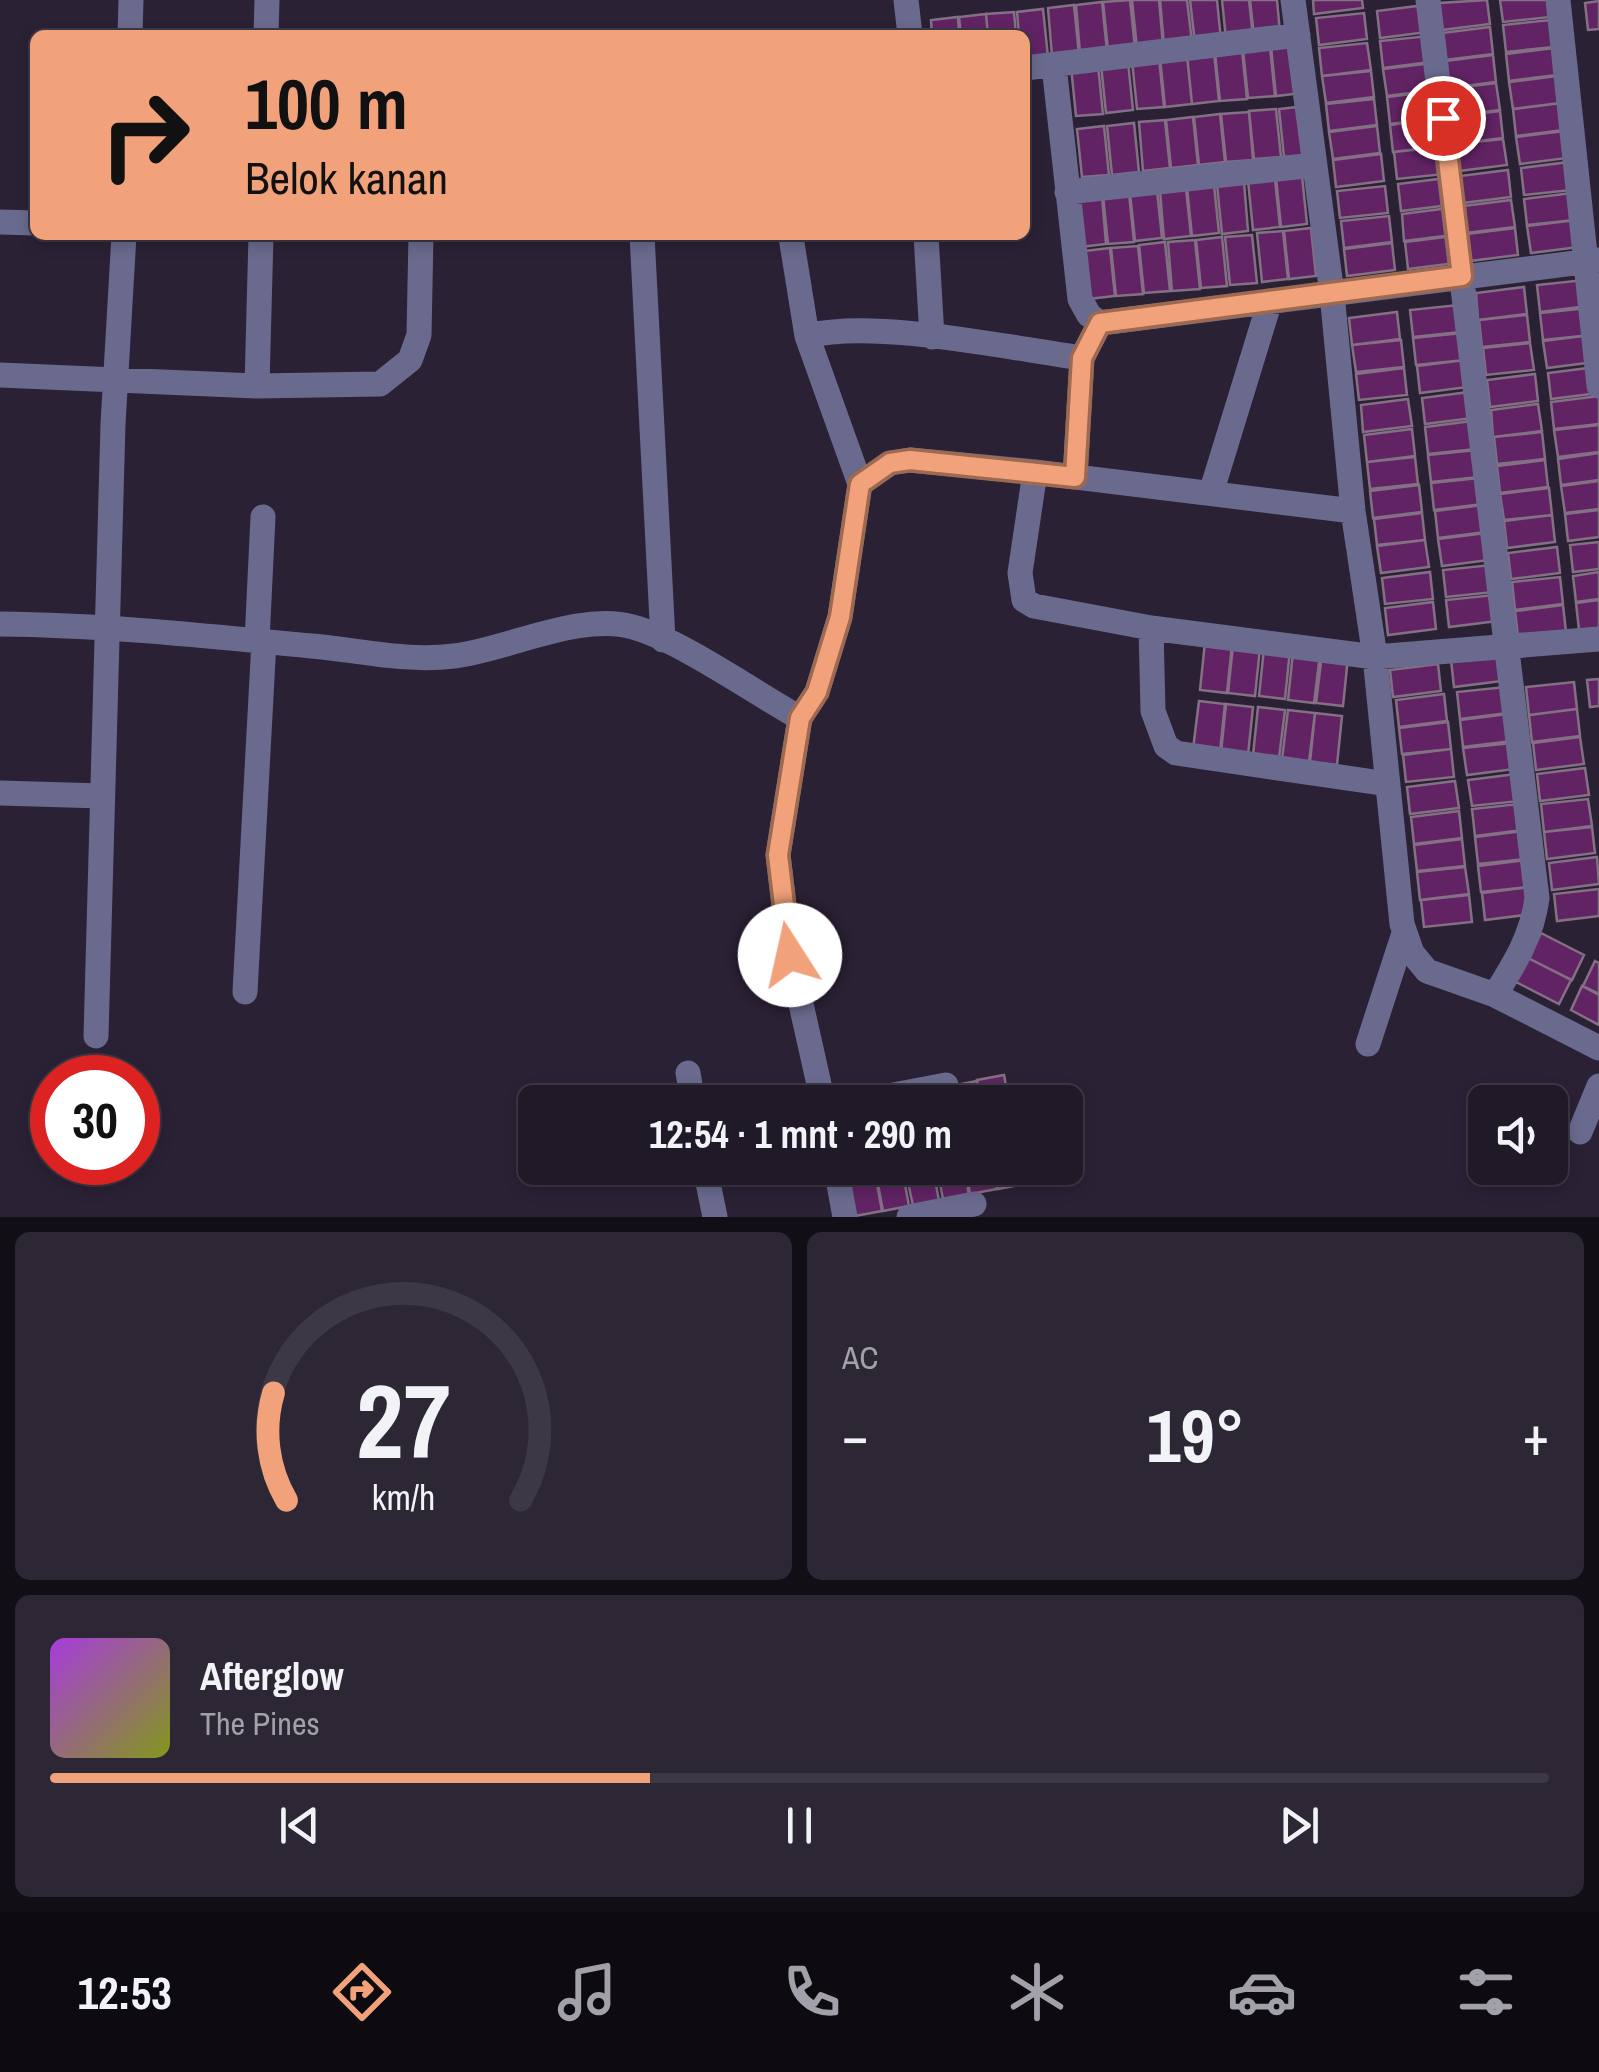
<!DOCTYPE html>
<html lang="id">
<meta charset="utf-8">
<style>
body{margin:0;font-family:"Archivo Narrow",sans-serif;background:#2d2634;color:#f1f3f6;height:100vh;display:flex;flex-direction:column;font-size:38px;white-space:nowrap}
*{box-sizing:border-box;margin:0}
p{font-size:32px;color:#a2a0a8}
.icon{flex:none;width:55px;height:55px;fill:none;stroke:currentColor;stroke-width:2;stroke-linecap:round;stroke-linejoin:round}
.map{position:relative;height:1217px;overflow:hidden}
.sheet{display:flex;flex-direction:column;gap:15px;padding:15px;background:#120e16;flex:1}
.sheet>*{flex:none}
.guide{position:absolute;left:30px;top:30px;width:1000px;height:210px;border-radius:15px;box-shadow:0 5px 15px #0003,0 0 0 2px #3d3845;background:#f1a27b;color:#111;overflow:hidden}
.fabs{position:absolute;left:1468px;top:1085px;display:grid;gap:20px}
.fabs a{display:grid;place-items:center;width:100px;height:100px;border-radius:15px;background:#201928;box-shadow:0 5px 15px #0003,0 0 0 2px #3d3845;font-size:50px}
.speed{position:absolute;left:30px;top:1055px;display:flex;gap:20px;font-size:50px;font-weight:700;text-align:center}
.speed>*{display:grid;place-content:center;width:130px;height:130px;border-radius:50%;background:#201928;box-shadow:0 5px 15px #0003,0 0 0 2px #3d3845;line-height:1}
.speed .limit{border:15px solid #d22;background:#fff;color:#111}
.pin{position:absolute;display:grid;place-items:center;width:85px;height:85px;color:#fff;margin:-42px;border:5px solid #fff;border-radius:50%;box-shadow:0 2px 10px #0007}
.me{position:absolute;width:110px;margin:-55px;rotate:350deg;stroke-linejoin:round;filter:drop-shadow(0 0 8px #0008)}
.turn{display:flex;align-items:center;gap:35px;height:210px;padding:0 50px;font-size:45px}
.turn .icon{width:130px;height:130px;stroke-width:2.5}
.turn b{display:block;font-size:70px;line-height:85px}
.big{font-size:75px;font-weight:700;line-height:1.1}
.sheet .tile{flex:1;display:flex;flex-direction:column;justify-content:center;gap:15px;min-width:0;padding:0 35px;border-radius:15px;background:#2d2634}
.sheet .dial{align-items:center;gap:0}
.dial svg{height:260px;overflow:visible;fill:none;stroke:#3d3845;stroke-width:7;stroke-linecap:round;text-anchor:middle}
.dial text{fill:#f1f3f6;stroke:none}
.song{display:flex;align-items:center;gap:30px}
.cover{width:120px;height:120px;border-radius:15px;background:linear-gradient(135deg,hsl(280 70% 55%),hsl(70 70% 35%))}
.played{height:10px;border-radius:5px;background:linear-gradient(90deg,#f1a27b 40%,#3d3845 40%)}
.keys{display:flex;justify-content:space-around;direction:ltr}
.heat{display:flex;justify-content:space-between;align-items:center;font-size:55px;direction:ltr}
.sheet .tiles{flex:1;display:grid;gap:15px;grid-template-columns:1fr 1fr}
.tile:last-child{grid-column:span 2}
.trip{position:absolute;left:518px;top:1085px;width:565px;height:100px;border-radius:15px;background:#201928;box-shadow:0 5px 15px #0003,0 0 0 2px #3d3845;font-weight:700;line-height:100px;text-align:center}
.menu{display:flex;height:160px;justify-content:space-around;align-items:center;background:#0d0a10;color:#a2a0a8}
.menu .icon{width:70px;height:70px}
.menu .on{color:#f1a27b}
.menu b{font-size:45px;color:#f1f3f6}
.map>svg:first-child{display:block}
.building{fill:#612364;stroke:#847084;stroke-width:2.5}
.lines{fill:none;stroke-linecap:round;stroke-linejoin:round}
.minor{stroke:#6a6a8e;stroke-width:25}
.route-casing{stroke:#9d6950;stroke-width:25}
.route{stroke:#f1a27b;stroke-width:18}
</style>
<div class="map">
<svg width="1599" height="1217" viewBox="0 0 1599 1217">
<rect width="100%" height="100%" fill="#2b2135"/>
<!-- building -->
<path class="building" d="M1130 0 1135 48 1108 50 1103 2Z
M1132 0H1159L1163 45 1137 48Z
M1160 0H1187L1192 42 1164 45Z
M1190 0H1217L1221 40 1195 43Z
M1222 0H1249L1253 36 1226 39Z
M1250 0H1277L1280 33 1254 36Z
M1313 0H1362L1363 8 1314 14Z
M1487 0 1490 24 1442 30 1439 3Z
M1500 0H1549L1551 17 1503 22Z
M1599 1V29L1588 30 1585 3Z
M1102 2 1107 51 1080 53 1076 5Z
M1074 5 1079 54 1052 56 1048 8Z
M1425 5 1428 32 1380 38 1377 11Z
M1043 9 1048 57 1025 60V35H1019L1017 12Z
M1014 12 1016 35H988L986 14Z
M1364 13 1367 39 1319 45 1316 18Z
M986 14 988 35H961L959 17Z
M958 17 959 35H932L931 20Z
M1550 20 1554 47 1506 52 1503 25Z
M1490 27 1493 54 1445 60 1442 33Z
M1428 36 1431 62 1383 68 1380 41Z
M1367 43 1371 70 1322 76 1319 48Z
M1298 44 1303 93 1276 96 1271 47Z
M1270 47 1275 96 1248 98 1243 50Z
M1554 48 1557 75 1509 81 1506 54Z
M1242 50 1247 99 1220 101 1215 53Z
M1214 52 1219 101 1192 104 1187 55Z
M1493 55 1496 82 1448 88 1445 61Z
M1187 56 1192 104 1165 107 1160 58Z
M1159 58 1164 107 1137 109 1132 61Z
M1128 62 1133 110 1106 113 1101 65Z
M1432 63 1434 90 1387 96 1383 69Z
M1098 65 1103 114 1076 116 1071 67Z
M1371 71 1374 97 1326 103 1322 76Z
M1557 76 1561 103 1513 109 1509 82Z
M1496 83 1500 110 1451 116 1448 89Z
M1435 91 1438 118 1390 124 1387 97Z
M1374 99 1377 125 1329 131 1326 104Z
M1561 103 1564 130 1516 136 1513 109Z
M1306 106 1311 155 1284 157 1279 109Z
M1276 109 1281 157 1254 159 1249 111Z
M1500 111 1503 138 1455 144 1452 117Z
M1249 112 1253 160 1226 162 1221 114Z
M1220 114 1225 162 1199 165 1194 117Z
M1193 117 1198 165 1171 168 1166 120Z
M1438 119 1441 146 1393 152 1390 125Z
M1165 120 1170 168 1143 171 1139 122Z
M1134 123 1139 172 1112 175 1107 126Z
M1104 126 1109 175 1082 177 1077 129Z
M1377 126 1380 153 1333 159 1329 132Z
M1564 131 1567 158 1520 164 1516 137Z
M1503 139 1507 165 1459 171 1455 144Z
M1441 147 1445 174 1397 179 1394 152Z
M1381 154 1384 181 1336 187 1333 160Z
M1569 162 1572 190 1524 195 1521 168Z
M1508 170 1511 197 1463 203 1460 176Z
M1302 176 1307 224 1281 227 1276 178Z
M1446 178 1450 205 1401 211 1398 184Z
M1275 179 1280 227 1253 230 1248 181Z
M1244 182 1248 231 1222 234 1217 185Z
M1214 185 1219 233 1192 236 1187 188Z
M1385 186 1388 213 1340 218 1337 191Z
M1186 188 1191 236 1164 239 1160 191Z
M1157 190 1162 238 1135 241 1130 193Z
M1129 193 1134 242 1108 244 1103 196Z
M1572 193 1575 220 1527 225 1524 199Z
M1102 196 1106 244 1080 247 1075 198Z
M1511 200 1515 227 1466 233 1463 206Z
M1449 208 1453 235 1404 241 1402 214Z
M1389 216 1392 242 1344 248 1341 221Z
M1576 220 1579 247 1531 253 1527 226Z
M1311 228 1316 276 1289 279 1284 231Z
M1515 228 1518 255 1470 261 1467 234Z
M1283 231 1288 279 1262 282 1257 233Z
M1252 235 1257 283 1230 285 1225 237Z
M1453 236 1456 263 1408 269 1405 242Z
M1222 237 1227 286 1201 288 1196 240Z
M1195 240 1200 289 1172 291 1168 242Z
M1165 242 1170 291 1144 293 1139 245Z
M1392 243 1395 270 1347 276 1344 249Z
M1138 246 1143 294 1116 296 1111 248Z
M1110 248 1115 296 1088 299 1084 251Z
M1584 280 1588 306 1540 312 1537 285Z
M1524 287 1527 314 1478 320 1476 293Z
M1458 305 1461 332 1413 337 1410 310Z
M1588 308 1591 335 1543 340 1540 313Z
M1397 312 1400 339 1352 345 1349 318Z
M1527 315 1530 342 1482 347 1479 320Z
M1462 333 1465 360 1416 365 1413 338Z
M1591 335 1595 362 1547 368 1543 341Z
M1401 340 1404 367 1356 372 1352 345Z
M1530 343 1534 370 1486 375 1483 348Z
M1465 360 1468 387 1420 393 1417 366Z
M1596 367 1599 393 1551 399 1548 373Z
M1404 368 1407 395 1359 400 1356 374Z
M1535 374 1538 401 1490 407 1487 380Z
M1469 392 1473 418 1425 424 1422 398Z
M1599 396V424L1554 429 1551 402Z
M1408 399 1412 426 1363 432 1361 405Z
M1538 404 1542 431 1493 437 1491 410Z
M1472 421 1476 449 1428 454 1425 427Z
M1599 425V452L1558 457 1554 430Z
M1412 429 1415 456 1367 462 1364 435Z
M1542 432 1545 459 1497 464 1494 437Z
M1476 450 1479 477 1431 482 1428 455Z
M1599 453V480L1561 485 1558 459Z
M1415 457 1418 484 1370 489 1367 462Z
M1545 460 1548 487 1500 493 1497 466Z
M1479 478 1483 504 1434 510 1431 483Z
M1599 481V509L1565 513 1561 486Z
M1419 485 1422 512 1373 518 1370 491Z
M1549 488 1552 515 1504 520 1500 494Z
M1483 505 1486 532 1438 538 1435 511Z
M1599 510V537L1568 541 1565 514Z
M1422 513 1425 540 1377 545 1374 519Z
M1552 515 1555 542 1507 548 1504 521Z
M1486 533 1489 560 1442 566 1438 539Z
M1425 540 1429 567 1381 573 1377 546Z
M1599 542V569L1573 572 1570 545Z
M1557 547 1560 573 1511 579 1508 553Z
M1491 565 1494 592 1446 597 1443 570Z
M1430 572 1433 599 1385 604 1382 578Z
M1599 572V599L1576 602 1573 576Z
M1560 577 1563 604 1515 610 1512 582Z
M1494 595 1498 621 1449 627 1446 600Z
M1599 600V628L1579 630 1576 603Z
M1433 602 1436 629 1388 635 1385 608Z
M1563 605 1566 632 1518 637 1515 611Z
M1205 642 1232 645 1227 693 1200 690Z
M1233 645 1260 648 1255 696 1228 693Z
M1264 648 1290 650 1285 699 1259 696Z
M1293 652 1320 655 1314 703 1288 700Z
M1322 654 1348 657 1343 706 1316 703Z
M1499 654 1502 681 1454 687 1451 660Z
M1438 664 1441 691 1393 697 1390 670Z
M1599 679V706L1590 707 1587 680Z
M1574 682 1577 709 1529 715 1526 687Z
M1505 687 1508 713 1460 719 1457 692Z
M1444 694 1447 721 1399 727 1396 700Z
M1199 701 1225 704 1220 752 1193 749Z
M1226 704 1253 707 1248 755 1221 752Z
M1258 707 1285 710 1279 758 1253 755Z
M1577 709 1580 736 1532 742 1529 715Z
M1288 710 1315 713 1309 762 1282 759Z
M1315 713 1342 716 1337 765 1310 762Z
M1508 714 1512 741 1463 747 1460 720Z
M1448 722 1451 749 1402 754 1399 728Z
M1580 737 1584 764 1536 770 1533 743Z
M1512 743 1515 769 1467 775 1463 748Z
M1451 749 1454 777 1406 782 1403 755Z
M1585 768 1589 795 1540 801 1537 774Z
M1516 774 1520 801 1472 806 1468 780Z
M1455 781 1459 808 1410 814 1407 787Z
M1588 799 1592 826 1544 832 1541 804Z
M1519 804 1523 830 1475 836 1472 809Z
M1459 811 1462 838 1414 844 1411 817Z
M1592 827 1595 853 1547 859 1544 832Z
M1523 831 1526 859 1478 864 1475 837Z
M1462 839 1465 866 1417 871 1414 845Z
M1597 857 1599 884 1552 890 1549 863Z
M1526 860 1529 887 1481 892 1478 866Z
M1465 867 1469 894 1420 900 1417 872Z
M1530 887 1533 914 1485 920 1482 893Z
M1599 889V916L1557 921 1554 894Z
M1469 895 1472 922 1424 927 1421 900Z
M1541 933 1584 955 1572 980 1528 958Z
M1528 958 1571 980 1559 1004 1516 982Z
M1595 961 1599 963V994L1583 986Z
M1582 986 1599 995V1025L1571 1010Z
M1004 1075 1009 1102H982L977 1080Z
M977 1081 981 1102H954L951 1086Z
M847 1168H874L882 1211 855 1216Z
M875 1168H902L909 1206 883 1211Z
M905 1168H933L939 1201 913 1206Z
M937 1168H964L969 1195 943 1199Z
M966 1168H993L997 1189 970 1194Z
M994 1168H1021L1024 1184 998 1189Z"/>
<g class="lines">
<!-- minor -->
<path class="minor" d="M906 0 910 35
M1293 0 1332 294 1353 511 1375 657 1599 639
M1428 0 1537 898C1532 936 1515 963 1495 995
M1558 0 1599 386
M130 35 131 0
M266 35 267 0
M1054 66 1080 299 1089 315 1100 323 1599 260
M1025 68 1298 35
M1067 192 1314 165
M0 222 35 223
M642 235 663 640
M926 235 932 337
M791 237 807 336
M0 375 257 386 380 384 410 360 419 335 421 235
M257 386 261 235
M1035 472 1353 511
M1075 477 1082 358 1100 323
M860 484 807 336C877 319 1008 348 1082 358
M1211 493 1270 301
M0 624C105 625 207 636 311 646 360 650 405 662 454 656 509 649 580 612 633 627 680 640 755 693 800 718
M1151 628 1153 711 1166 746 1176 753 1388 784
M257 641 263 517
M0 793 102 796
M245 992 264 641
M96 1036 113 424 124 235
M1368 1044 1404 933
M688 1073 693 1102
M823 1102 790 955 778 855 800 718 817 692 840 617 860 484 890 463 910 460 1035 472 1020 573 1024 600 1034 606 1151 628 1375 657 1402 924 1412 953 1427 971 1495 995 1599 1048
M857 1102 946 1085
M1580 1132 1599 1086
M705 1168 715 1217
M836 1168 845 1217
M909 1217 974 1204"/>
</g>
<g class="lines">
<!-- route casing -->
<g class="route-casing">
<path id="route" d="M790 955 778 855 800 718 817 692 840 617 860 484 890 463 910 460 1075 477 1082 358 1100 323 1462 276 1443 118"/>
</g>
<!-- route -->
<use href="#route" class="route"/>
</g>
</svg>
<div class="fabs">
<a><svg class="icon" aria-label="sound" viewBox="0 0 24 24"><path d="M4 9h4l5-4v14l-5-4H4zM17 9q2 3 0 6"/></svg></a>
</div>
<div class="speed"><div class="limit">30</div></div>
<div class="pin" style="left:1443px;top:118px;background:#d93025"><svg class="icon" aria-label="arrive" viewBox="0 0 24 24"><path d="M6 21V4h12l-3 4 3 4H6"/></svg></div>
<svg class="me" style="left:790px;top:955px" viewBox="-20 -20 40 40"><circle r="19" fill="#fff"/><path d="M0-13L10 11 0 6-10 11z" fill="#f1a27b"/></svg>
<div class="trip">12:54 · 1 mnt · 290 m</div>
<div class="guide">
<div class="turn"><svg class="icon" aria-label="right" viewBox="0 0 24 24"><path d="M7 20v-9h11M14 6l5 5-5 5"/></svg><div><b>100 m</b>Belok kanan</div></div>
</div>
</div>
<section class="sheet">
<div class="tiles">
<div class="tile dial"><svg viewBox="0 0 100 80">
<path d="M14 69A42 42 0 1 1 86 69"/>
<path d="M14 69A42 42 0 0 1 10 36" stroke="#f1a27b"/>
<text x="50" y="56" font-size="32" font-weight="700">27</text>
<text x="50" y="72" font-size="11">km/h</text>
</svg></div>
<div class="tile"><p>AC</p>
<div class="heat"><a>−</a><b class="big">19°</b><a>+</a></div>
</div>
<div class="tile">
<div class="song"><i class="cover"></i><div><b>Afterglow</b><p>The Pines</p></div></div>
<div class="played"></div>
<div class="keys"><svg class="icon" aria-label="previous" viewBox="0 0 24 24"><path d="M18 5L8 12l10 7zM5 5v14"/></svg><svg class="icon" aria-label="pause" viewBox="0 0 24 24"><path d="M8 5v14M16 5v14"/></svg><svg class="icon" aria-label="next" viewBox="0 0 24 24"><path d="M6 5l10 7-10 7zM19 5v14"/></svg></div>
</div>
</div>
</section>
<nav class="menu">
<b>12:53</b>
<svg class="icon on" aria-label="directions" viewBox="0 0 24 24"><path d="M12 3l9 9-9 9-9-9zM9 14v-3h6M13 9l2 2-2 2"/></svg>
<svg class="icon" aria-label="music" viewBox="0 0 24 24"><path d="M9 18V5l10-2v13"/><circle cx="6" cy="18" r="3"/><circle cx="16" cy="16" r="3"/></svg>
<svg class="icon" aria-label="phone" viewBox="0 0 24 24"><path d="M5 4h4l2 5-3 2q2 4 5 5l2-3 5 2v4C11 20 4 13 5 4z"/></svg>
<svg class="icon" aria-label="climate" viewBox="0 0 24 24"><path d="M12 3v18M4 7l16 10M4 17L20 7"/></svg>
<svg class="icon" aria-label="car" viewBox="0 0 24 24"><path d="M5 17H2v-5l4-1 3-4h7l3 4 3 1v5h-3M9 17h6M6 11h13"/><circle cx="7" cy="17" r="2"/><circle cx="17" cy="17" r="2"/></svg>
<svg class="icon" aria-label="filters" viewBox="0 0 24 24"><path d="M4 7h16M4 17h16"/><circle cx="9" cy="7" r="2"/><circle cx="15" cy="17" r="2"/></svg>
</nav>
